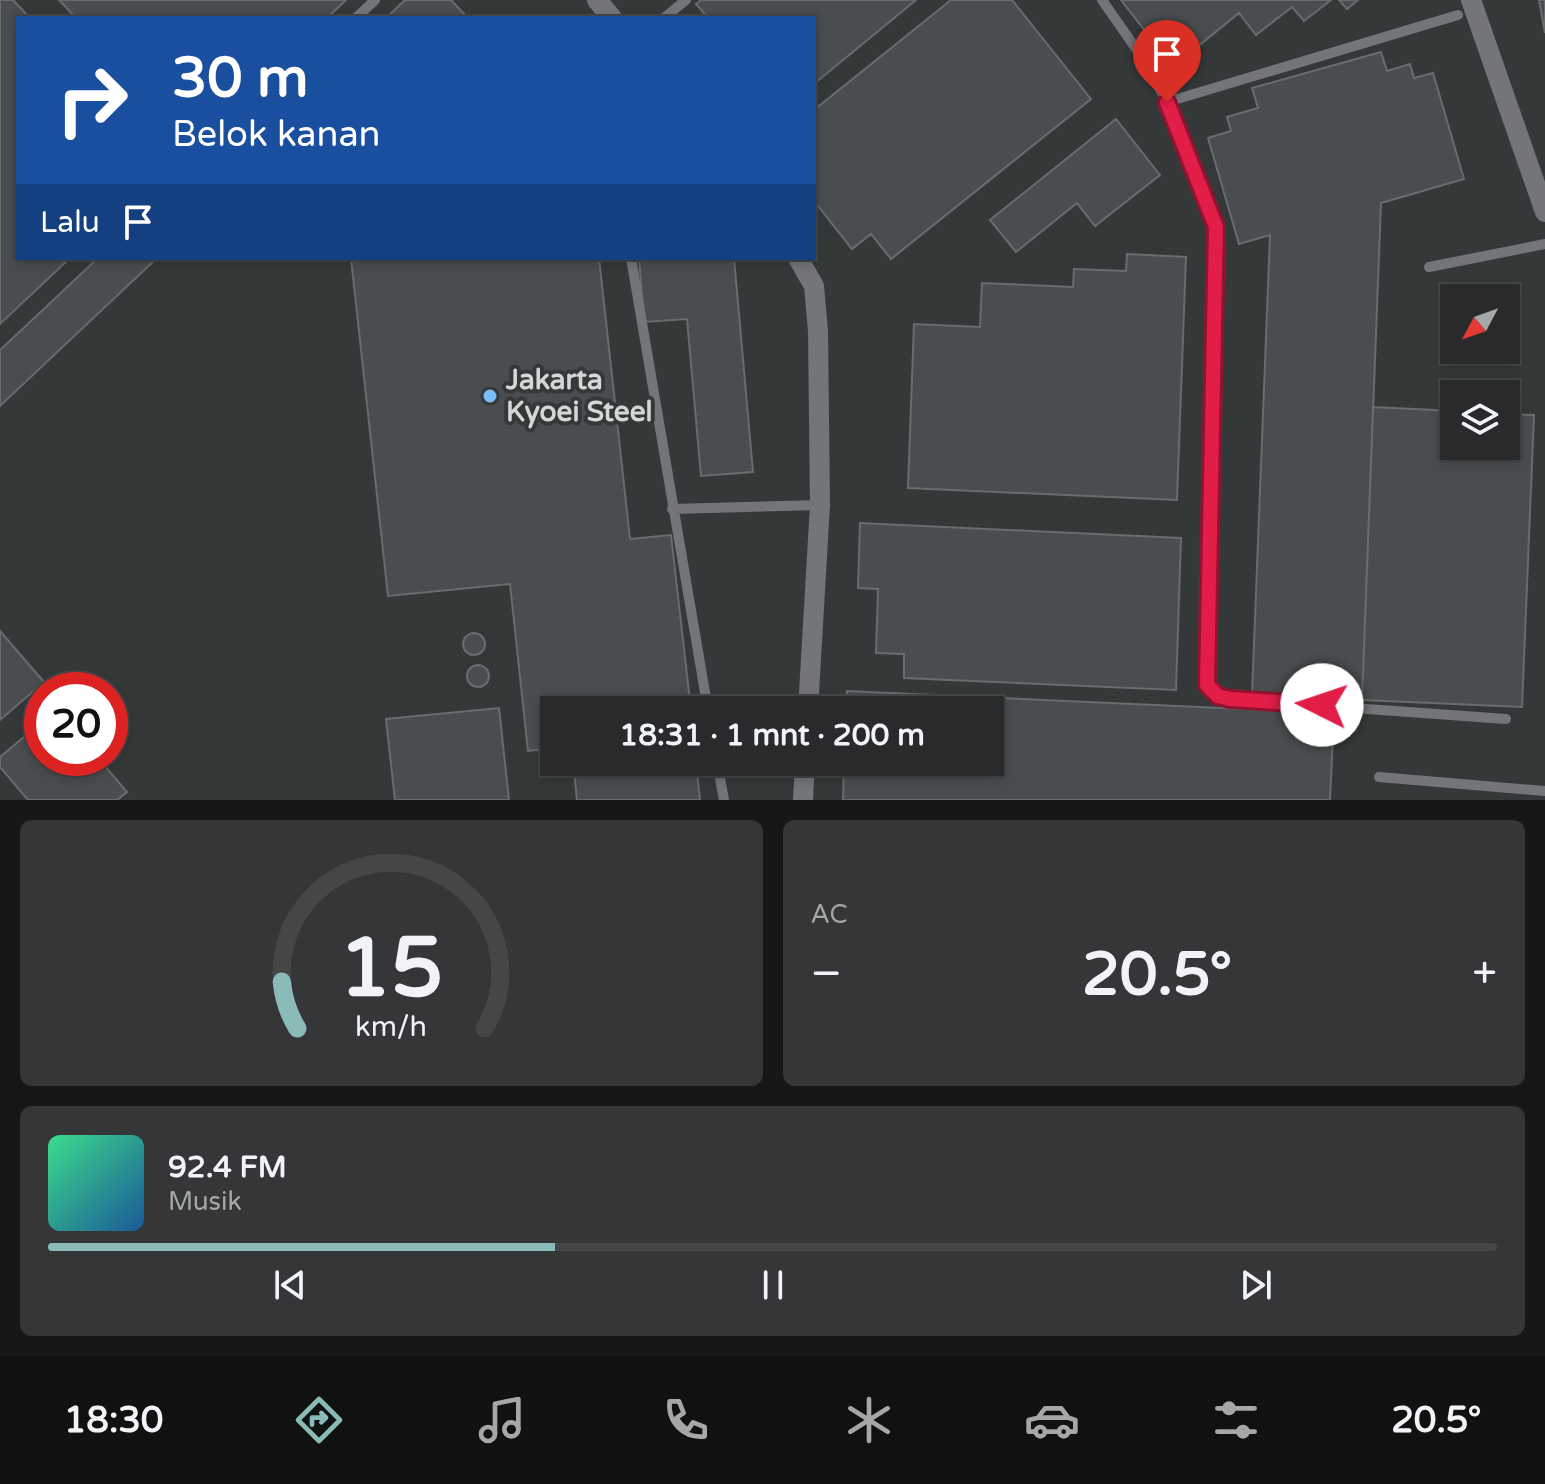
<!DOCTYPE html>
<html lang="id">
<meta charset="utf-8">
<style>
body{margin:0;font-family:"Varela Round",sans-serif;background:#343637;color:#f1f3f6;height:100vh;display:flex;flex-direction:column;font-size:30px;white-space:nowrap}
*{box-sizing:border-box;margin:0}
p{font-size:26px;color:#a5a7a9}
.icon{flex:none;width:44px;height:44px;fill:none;stroke:currentColor;stroke-width:2;stroke-linecap:round;stroke-linejoin:round}
.map{position:relative;height:800px;overflow:hidden}
.details{display:flex;flex-direction:column;gap:20px;padding:20px;background:#161718;flex:1}
.details>*{flex:none}
.hud{position:absolute;left:16px;top:16px;width:800px;height:244px;border-radius:0px;box-shadow:0 4px 12px #0003,0 0 0 2px #444647;background:#1a4fa0;color:#fff;overflow:hidden}
.needle{width:52px;rotate:229deg}
.controls{position:absolute;left:1440px;top:284px;display:grid;gap:16px}
.controls a{display:grid;place-items:center;width:80px;height:80px;border-radius:0px;background:#282a2b;box-shadow:0 4px 12px #0003,0 0 0 2px #444647;font-size:40px}
.speed{position:absolute;left:24px;top:672px;display:flex;gap:16px;font-size:40px;font-weight:700;text-align:center}
.speed>*{display:grid;place-content:center;width:104px;height:104px;border-radius:50%;background:#282a2b;box-shadow:0 4px 12px #0003,0 0 0 2px #444647;line-height:1}
.speed .limit{border:12px solid #d22;background:#fff;color:#111}
.pin{position:absolute;display:grid;place-items:center;width:68px;height:68px;color:#fff;margin:-82px -34px;border-radius:50% 50% 50% 0;rotate:-45deg;box-shadow:0 0 8px #0007}
.pin .icon{rotate:45deg}
.me{position:absolute;width:88px;margin:-44px;rotate:274deg;stroke-linejoin:round;filter:drop-shadow(0 0 6px #0008)}
.turn{display:flex;align-items:center;gap:28px;height:168px;padding:0 24px;font-size:36px}
.turn .icon{width:104px;height:104px;stroke-width:2.5}
.turn b{display:block;font-size:56px;line-height:68px}
.then{display:flex;align-items:center;height:76px;padding:0 24px;background:#0003;gap:16px;font-size:30px}
.big{font-size:60px;font-weight:700;line-height:1.1}
.details .card{flex:1;display:flex;flex-direction:column;justify-content:center;gap:12px;min-width:0;padding:0 28px;border-radius:12px;background:#343637}
.details .dial{align-items:center;gap:0}
.dial svg{height:208px;overflow:visible;fill:none;stroke:#444647;stroke-width:7;stroke-linecap:round;text-anchor:middle}
.dial text{fill:#f1f3f6;stroke:none}
.song{display:flex;align-items:center;gap:24px}
.cover{width:96px;height:96px;border-radius:12px;background:linear-gradient(135deg,hsl(150 70% 55%),hsl(210 70% 35%))}
.played{height:8px;border-radius:4px;background:linear-gradient(90deg,#8bbbb9 35%,#444647 35%)}
.keys{display:flex;justify-content:space-around;direction:ltr}
.heat{display:flex;justify-content:space-between;align-items:center;font-size:44px;direction:ltr}
.details .tiles{flex:1;display:grid;gap:20px;grid-template-columns:1fr 1fr}
.card:last-child{grid-column:span 2}
.trip{position:absolute;left:540px;top:696px;width:464px;height:80px;border-radius:0px;background:#282a2b;box-shadow:0 4px 12px #0003,0 0 0 2px #444647;font-weight:700;line-height:80px;text-align:center}
.dock{display:flex;height:128px;justify-content:space-around;align-items:center;background:#101111;color:#a5a7a9}
.dock .icon{width:56px;height:56px}
.dock .on{color:#8bbbb9}
.dock b{font-size:36px;color:#f1f3f6}
.map>svg:first-child{display:block}
.building{fill:#4a4d4f;stroke:#696b6d;stroke-width:2}
.lines{fill:none;stroke-linecap:round;stroke-linejoin:round}
.service{stroke:#737578;stroke-width:10}
.minor{stroke:#737578;stroke-width:20}
.route-casing{stroke:#92132f;stroke-width:20}
.route{stroke:#e11d48;stroke-width:14}
.poi-dot{fill:#78bff7;stroke:#353839;stroke-width:3}
.labels{text-anchor:middle;dominant-baseline:central;stroke-width:8;stroke-linejoin:round;paint-order:stroke}
.poi-label{font-size:28px;font-weight:bold;fill:#d4d6d7;stroke:#353839;text-anchor:start}
</style>
<div class="map">
<svg width="1545" height="800" viewBox="0 0 1545 800">
<rect width="100%" height="100%" fill="#353839"/>
<!-- building -->
<path class="building" d="M0 0H13L30 18H18V258H70L0 324Z
M59 0H346L327 18H76Z
M405 0H451L468 18H386Z
M701 0H916L814 84V18H708L696 4Z
M951 0H1012L1091 99 891 259 871 234 852 249 814 201V110Z
M1121 0H1331L1304 21 1292 7 1256 35 1239 13 1191 52 1174 31 1156 45Z
M1339 0H1358L1347 9Z
M1539 0H1545V33Z
M1381 52 1387 71 1410 64 1414 78 1433 73 1464 179 1381 203 1362 700 1252 695 1270 235 1239 244 1208 138 1231 131 1227 117 1258 108 1252 88Z
M1116 119 1160 175 1095 226 1077 203 1016 252 990 220Z
M1127 254 1186 257 1177 500 908 488 914 324 980 327 982 283 1073 287 1074 269 1126 271Z
M98 258H157L0 406V350Z
M351 258H599L630 539 671 535 691 710H554V748L528 751 510 584 388 596Z
M639 258H734L753 472 701 476 687 319 644 322Z
M1373 407 1454 411V446H1506V414L1534 415 1522 707 1362 700Z
M860 523 1181 538 1176 690 904 678V654L876 653 878 589 858 588Z
M0 631 44 682 0 720Z
M463 644a11 11 0 1 1 22 0a11 11 0 1 1-22 0Z
M467 676a11 11 0 1 1 22 0a11 11 0 1 1-22 0Z
M847 691 1334 713 1330 800H843L844 762H990V710H847Z
M499 708 509 800H395L386 719Z
M42 722V758H98L127 792 117 800H28L0 767V757Z
M573 762H696L700 800H577Z"/>
<g class="lines">
<!-- service -->
<path class="service" d="M1102 0 1153 73 1204 190 1216 227 1207 685 1218 696 1230 699 1506 719
M356 18 375 0
M664 18 686 0
M1167 102 1458 15
M631 258 708 710
M1429 267 1545 244
M672 509 820 505
M717 762 724 800
M1379 777 1545 791"/>
<!-- minor -->
<path class="minor" d="M597 0 612 18
M1471 0 1545 212
M798 258 814 286 818 331 820 505 808 710
M803 800 805 762"/>
</g>
<g class="lines">
<!-- route casing -->
<g class="route-casing">
<path id="route" d="M1167 102 1216 227 1207 685 1218 696 1230 699 1322 705"/>
</g>
<!-- route -->
<use href="#route" class="route"/>
</g>
<!-- markers -->
<circle class="poi-dot" cx="490" cy="396" r="8"/>
<g class="labels">
<!-- poi labels -->
<g class="poi-label">
<text x="506" y="380">Jakarta<tspan x="506" dy="32">Kyoei Steel</tspan></text>
</g>
</g>
</svg>
<div class="controls">
<a><svg class="needle" viewBox="-14 -14 28 28"><path d="M0-13l5 13h-10z" fill="#e53935"/><path d="M0 13l5-13h-10z" fill="#a5a7a9"/></svg></a>
<a><svg class="icon" aria-label="layers" viewBox="0 0 24 24"><path d="M12 4l9 5-9 5-9-5zM3 14l9 5 9-5"/></svg></a>
</div>
<div class="speed"><div class="limit">20</div></div>
<div class="pin" style="left:1167px;top:102px;background:#d93025"><svg class="icon" aria-label="arrive" viewBox="0 0 24 24"><path d="M6 21V4h12l-3 4 3 4H6"/></svg></div>
<svg class="me" style="left:1322px;top:705px" viewBox="-20 -20 40 40"><circle r="19" fill="#fff"/><path d="M0-13L10 11 0 6-10 11z" fill="#e11d48"/></svg>
<div class="trip">18:31 · 1 mnt · 200 m</div>
<div class="hud">
<div class="turn"><svg class="icon" aria-label="right" viewBox="0 0 24 24"><path d="M7 20v-9h11M14 6l5 5-5 5"/></svg><div><b>30 m</b>Belok kanan</div></div>
<div class="then">Lalu<svg class="icon" aria-label="arrive" viewBox="0 0 24 24"><path d="M6 21V4h12l-3 4 3 4H6"/></svg></div>
</div>
</div>
<section class="details">
<div class="tiles">
<div class="card dial"><svg viewBox="0 0 100 80">
<path d="M14 69A42 42 0 1 1 86 69"/>
<path d="M14 69A42 42 0 0 1 8 51" stroke="#8bbbb9"/>
<text x="50" y="56" font-size="32" font-weight="700">15</text>
<text x="50" y="72" font-size="11">km/h</text>
</svg></div>
<div class="card"><p>AC</p>
<div class="heat"><a>−</a><b class="big">20.5°</b><a>+</a></div>
</div>
<div class="card">
<div class="song"><i class="cover"></i><div><b>92.4 FM</b><p>Musik</p></div></div>
<div class="played"></div>
<div class="keys"><svg class="icon" aria-label="previous" viewBox="0 0 24 24"><path d="M18 5L8 12l10 7zM5 5v14"/></svg><svg class="icon" aria-label="pause" viewBox="0 0 24 24"><path d="M8 5v14M16 5v14"/></svg><svg class="icon" aria-label="next" viewBox="0 0 24 24"><path d="M6 5l10 7-10 7zM19 5v14"/></svg></div>
</div>
</div>
</section>
<nav class="dock">
<b>18:30</b>
<svg class="icon on" aria-label="directions" viewBox="0 0 24 24"><path d="M12 3l9 9-9 9-9-9zM9 14v-3h6M13 9l2 2-2 2"/></svg>
<svg class="icon" aria-label="music" viewBox="0 0 24 24"><path d="M9 18V5l10-2v13"/><circle cx="6" cy="18" r="3"/><circle cx="16" cy="16" r="3"/></svg>
<svg class="icon" aria-label="phone" viewBox="0 0 24 24"><path d="M5 4h4l2 5-3 2q2 4 5 5l2-3 5 2v4C11 20 4 13 5 4z"/></svg>
<svg class="icon" aria-label="climate" viewBox="0 0 24 24"><path d="M12 3v18M4 7l16 10M4 17L20 7"/></svg>
<svg class="icon" aria-label="car" viewBox="0 0 24 24"><path d="M5 17H2v-5l4-1 3-4h7l3 4 3 1v5h-3M9 17h6M6 11h13"/><circle cx="7" cy="17" r="2"/><circle cx="17" cy="17" r="2"/></svg>
<svg class="icon" aria-label="filters" viewBox="0 0 24 24"><path d="M4 7h16M4 17h16"/><circle cx="9" cy="7" r="2"/><circle cx="15" cy="17" r="2"/></svg>
<b>20.5°</b>
</nav>
